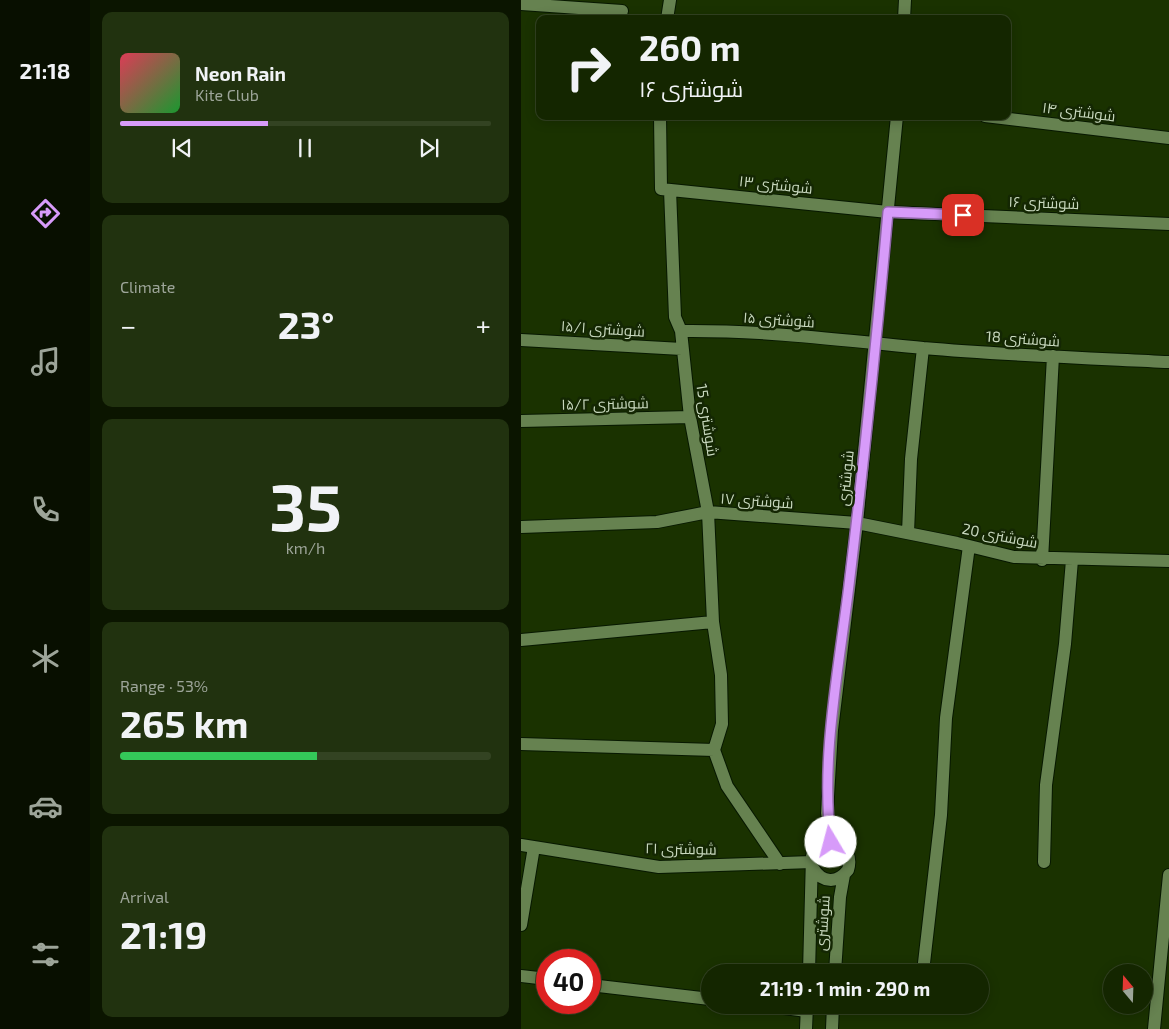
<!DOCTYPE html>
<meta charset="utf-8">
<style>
body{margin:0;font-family:"Exo 2",Cairo,sans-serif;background:#21320f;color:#f1f3f6;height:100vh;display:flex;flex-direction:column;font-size:19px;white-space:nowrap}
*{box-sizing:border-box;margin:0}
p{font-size:16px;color:#9da599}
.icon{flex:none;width:28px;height:28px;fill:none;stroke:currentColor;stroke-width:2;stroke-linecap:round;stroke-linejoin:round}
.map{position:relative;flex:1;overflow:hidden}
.side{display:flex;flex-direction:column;gap:12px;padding:12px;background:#0b1500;width:431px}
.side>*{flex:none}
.guide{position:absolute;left:15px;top:15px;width:475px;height:105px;border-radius:10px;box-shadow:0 2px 12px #0003,0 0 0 1px #334322;background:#142600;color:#f1f3f6;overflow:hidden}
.needle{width:32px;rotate:341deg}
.fabs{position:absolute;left:582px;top:964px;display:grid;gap:10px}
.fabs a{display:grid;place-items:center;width:50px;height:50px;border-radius:50%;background:#142600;box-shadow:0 2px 12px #0003,0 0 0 1px #334322;font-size:25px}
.speed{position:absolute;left:15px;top:949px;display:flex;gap:10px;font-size:25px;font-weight:700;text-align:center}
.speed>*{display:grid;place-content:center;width:65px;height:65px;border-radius:50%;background:#142600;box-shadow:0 2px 12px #0003,0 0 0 1px #334322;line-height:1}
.speed .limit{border:8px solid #d22;background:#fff;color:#111}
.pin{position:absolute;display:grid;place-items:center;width:42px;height:42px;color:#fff;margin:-21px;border-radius:10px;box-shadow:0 2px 8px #0006}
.me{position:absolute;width:55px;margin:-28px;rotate:352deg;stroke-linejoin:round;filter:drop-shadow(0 0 4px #0008)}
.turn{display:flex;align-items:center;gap:18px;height:105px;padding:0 20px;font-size:22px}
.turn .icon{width:65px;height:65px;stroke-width:2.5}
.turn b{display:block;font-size:35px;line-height:42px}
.big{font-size:38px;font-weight:700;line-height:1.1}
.side .widget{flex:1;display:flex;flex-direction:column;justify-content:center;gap:8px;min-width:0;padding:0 18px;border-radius:10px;background:#21320f}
.side .dial{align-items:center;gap:0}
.dial b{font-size:65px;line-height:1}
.song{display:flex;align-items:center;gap:15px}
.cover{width:60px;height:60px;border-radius:8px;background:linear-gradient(135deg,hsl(350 70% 55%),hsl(130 70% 35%))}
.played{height:5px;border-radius:2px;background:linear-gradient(90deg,#d79bf9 40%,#334322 40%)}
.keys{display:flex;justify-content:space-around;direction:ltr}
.heat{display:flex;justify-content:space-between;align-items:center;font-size:28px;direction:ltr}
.charge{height:8px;border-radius:4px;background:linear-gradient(90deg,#34c759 53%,#334322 0)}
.trip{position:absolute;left:180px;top:964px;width:288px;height:50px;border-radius:25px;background:#142600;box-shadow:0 2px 12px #0003,0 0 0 1px #334322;font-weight:700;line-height:50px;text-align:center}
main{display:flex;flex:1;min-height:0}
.tab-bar{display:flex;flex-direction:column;width:90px;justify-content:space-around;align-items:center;background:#080f00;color:#9da599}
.tab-bar .icon{width:35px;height:35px}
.tab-bar .on{color:#d79bf9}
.tab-bar b{font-size:22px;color:#f1f3f6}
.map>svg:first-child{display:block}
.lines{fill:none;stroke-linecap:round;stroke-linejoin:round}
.minor-casing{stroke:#071800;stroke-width:14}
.tertiary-casing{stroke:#071800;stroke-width:14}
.minor{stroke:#668250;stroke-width:12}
.tertiary{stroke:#668250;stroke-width:12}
.route-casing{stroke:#8c65a2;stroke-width:12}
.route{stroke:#d79bf9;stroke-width:9}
.labels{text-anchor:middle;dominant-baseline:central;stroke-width:5;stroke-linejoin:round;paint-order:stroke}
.street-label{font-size:15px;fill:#c8d8be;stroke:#142703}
</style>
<main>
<nav class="tab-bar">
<b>21:18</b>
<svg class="icon on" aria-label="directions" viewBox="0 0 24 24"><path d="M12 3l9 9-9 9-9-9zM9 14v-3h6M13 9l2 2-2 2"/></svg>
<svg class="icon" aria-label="music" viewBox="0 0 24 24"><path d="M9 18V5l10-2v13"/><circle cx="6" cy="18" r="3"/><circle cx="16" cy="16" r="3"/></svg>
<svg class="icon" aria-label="phone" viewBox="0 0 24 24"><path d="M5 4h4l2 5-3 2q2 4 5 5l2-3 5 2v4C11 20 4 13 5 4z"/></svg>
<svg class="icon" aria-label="climate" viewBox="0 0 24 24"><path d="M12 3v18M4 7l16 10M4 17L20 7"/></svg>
<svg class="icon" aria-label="car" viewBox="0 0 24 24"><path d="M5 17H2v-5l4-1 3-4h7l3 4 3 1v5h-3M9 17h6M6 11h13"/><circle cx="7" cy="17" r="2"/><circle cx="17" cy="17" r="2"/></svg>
<svg class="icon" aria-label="filters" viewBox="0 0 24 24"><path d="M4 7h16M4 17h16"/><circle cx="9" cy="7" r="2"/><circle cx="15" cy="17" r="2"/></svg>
</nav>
<section class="side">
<div class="widget">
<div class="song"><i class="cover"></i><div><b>Neon Rain</b><p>Kite Club</p></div></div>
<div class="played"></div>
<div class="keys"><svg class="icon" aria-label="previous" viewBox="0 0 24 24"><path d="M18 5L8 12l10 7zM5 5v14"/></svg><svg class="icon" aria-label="pause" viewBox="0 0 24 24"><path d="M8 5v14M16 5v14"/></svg><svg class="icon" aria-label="next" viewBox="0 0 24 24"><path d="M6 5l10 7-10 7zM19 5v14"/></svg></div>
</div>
<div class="widget"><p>Climate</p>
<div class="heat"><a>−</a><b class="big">23°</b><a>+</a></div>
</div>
<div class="widget dial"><b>35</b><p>km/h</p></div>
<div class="widget"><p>Range · 53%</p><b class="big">265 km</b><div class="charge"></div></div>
<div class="widget"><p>Arrival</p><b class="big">21:19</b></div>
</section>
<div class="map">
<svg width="648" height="1029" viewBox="0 0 648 1029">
<rect width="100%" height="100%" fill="#1a3200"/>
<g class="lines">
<!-- minor casing -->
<g class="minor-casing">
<path id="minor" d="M0 4 101 11
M146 19 149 0
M139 116 140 189 367 212 648 224
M464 116 648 138
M149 190 154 317 160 331 169 417 187 512 192 622 200 675 201 724 193 750 206 786 259 864
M160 331C240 330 321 340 402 348 483 355 566 358 648 362
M0 340 161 349
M0 421 169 417
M0 527 136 522 187 512 336 523 436 543 493 557 648 561
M387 533 390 459 402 348
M521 560 532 356
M0 640 192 622
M0 744 193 750
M0 845 138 867 291 862
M523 862 525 785 544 644 551 560
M0 925 13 847
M403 963 420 815 425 718 448 546
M0 976 26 979
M69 985 189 999
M239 1005 286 1011
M633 1029 648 875"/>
</g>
<!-- tertiary casing -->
<g class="tertiary-casing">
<path id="tertiary" d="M383 19 384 0
M310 842 306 813 311 730 336 523 376 116
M288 972 291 856C303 831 335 844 327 870 316 884 301 883 292 868
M314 972 319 897 323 875
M285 1029 286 1005
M311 1029 312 1005"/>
</g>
<!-- minor -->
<use href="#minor" class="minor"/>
<!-- tertiary -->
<use href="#tertiary" class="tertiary"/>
</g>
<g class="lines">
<!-- route casing -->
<g class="route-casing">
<path id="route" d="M310 842C299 760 318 668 328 585 343 461 356 336 367 212L442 215"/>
</g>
<!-- route -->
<use href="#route" class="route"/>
</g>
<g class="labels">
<!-- street labels -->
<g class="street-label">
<text transform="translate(558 111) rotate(7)">شوشتری ۱۴</text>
<text transform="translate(255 184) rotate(6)">شوشتری ۱۳</text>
<text transform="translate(523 202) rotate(2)">شوشتری ۱۶</text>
<text transform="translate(258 319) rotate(4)">شوشتری ۱۵</text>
<text transform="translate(82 328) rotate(4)">شوشتری ۱۵/۱</text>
<text transform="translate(502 338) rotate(4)">شوشتری 18</text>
<text transform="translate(84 403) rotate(-1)">شوشتری ۱۵/۲</text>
<text transform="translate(187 420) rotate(81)">شوشتری 15</text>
<text transform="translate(324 478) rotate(-84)">شوشتری</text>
<text transform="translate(236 500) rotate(4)">شوشتری ۱۷</text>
<text transform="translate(479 535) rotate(11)">شوشتری 20</text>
<text transform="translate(160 848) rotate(1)">شوشتری ۲۱</text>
<text transform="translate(301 923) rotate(-86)">شوشتری</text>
</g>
</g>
</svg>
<div class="fabs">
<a><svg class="needle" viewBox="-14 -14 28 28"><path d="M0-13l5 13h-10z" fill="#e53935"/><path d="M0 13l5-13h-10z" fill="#9da599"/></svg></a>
</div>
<div class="speed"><div class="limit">40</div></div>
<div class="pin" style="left:442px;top:215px;background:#d93025"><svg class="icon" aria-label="arrive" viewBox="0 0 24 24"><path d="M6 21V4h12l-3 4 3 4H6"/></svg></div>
<svg class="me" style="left:310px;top:842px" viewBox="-20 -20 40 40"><circle r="19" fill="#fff"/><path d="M0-13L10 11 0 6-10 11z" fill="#d79bf9"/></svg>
<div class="trip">21:19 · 1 min · 290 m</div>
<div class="guide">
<div class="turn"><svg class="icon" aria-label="right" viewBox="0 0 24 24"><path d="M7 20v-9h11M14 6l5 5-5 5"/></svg><div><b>260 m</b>شوشتری ۱۶</div></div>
</div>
</div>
</main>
